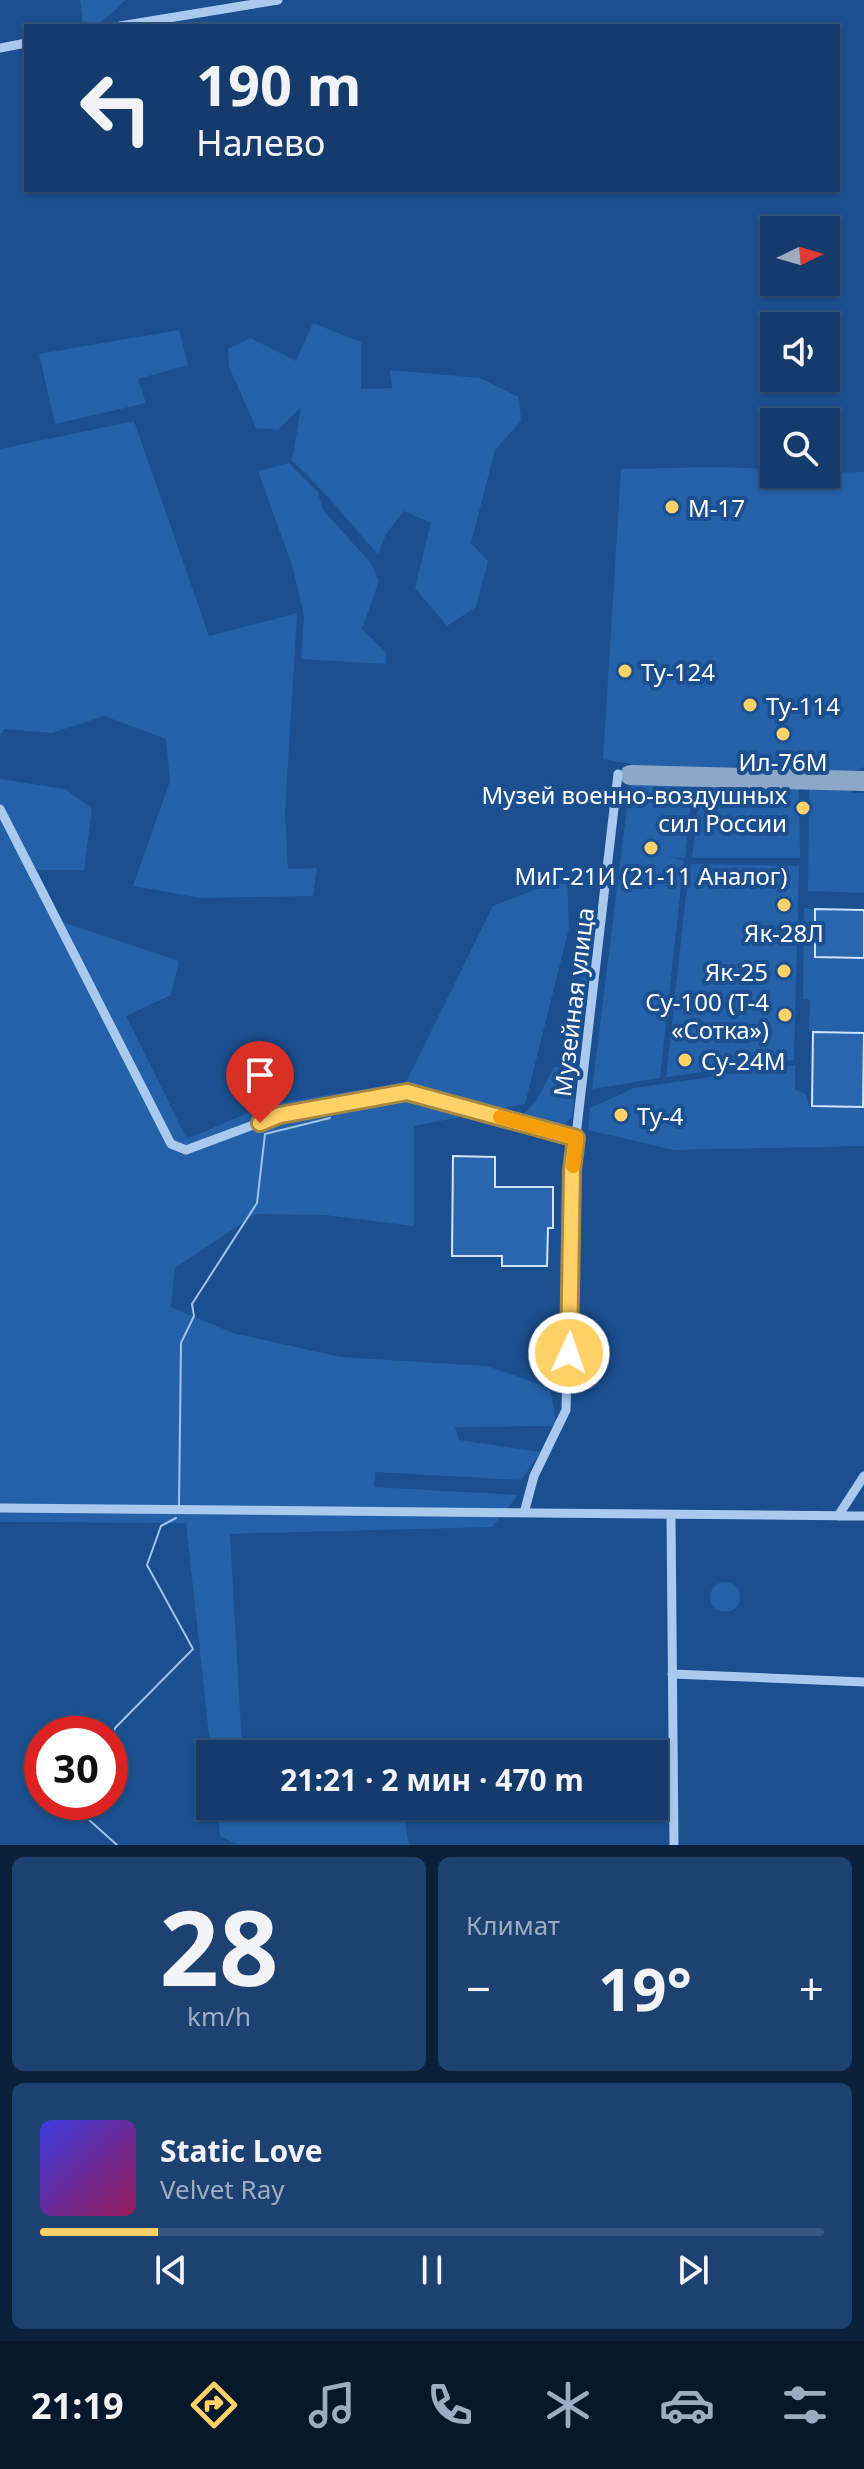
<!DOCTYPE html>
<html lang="ru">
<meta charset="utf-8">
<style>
body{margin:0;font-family:"Noto Sans",sans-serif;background:#1d4271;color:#f1f3f6;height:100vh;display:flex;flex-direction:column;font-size:30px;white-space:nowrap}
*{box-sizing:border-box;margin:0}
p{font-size:26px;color:#9dadc1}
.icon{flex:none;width:44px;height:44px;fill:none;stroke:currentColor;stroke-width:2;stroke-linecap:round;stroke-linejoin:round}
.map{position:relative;height:1845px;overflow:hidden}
.sheet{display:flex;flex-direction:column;gap:12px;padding:12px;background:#0b203b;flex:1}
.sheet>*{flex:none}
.guide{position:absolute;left:24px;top:24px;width:816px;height:168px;border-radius:0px;box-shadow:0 2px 6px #0004,0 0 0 2px #33557e;background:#143b6b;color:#f1f3f6;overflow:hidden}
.needle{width:52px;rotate:85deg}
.buttons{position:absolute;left:760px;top:216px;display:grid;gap:16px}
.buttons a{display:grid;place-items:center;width:80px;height:80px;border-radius:0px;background:#143b6b;box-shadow:0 2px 6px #0004,0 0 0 2px #33557e;font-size:40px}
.speed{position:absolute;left:24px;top:1716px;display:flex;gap:16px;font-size:40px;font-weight:700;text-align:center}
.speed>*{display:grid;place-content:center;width:104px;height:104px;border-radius:50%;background:#143b6b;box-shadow:0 2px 6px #0004,0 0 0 2px #33557e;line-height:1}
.speed .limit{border:12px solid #d22;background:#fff;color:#111}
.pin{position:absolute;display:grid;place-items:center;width:68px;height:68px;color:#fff;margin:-82px -34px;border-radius:50% 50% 50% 0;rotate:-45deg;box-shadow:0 0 8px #0007}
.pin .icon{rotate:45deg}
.me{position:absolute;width:88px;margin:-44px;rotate:3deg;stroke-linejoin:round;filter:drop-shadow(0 0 6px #0008)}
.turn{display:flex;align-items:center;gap:28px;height:168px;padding:0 40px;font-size:36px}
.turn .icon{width:104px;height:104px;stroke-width:2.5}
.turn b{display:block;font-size:56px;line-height:68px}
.big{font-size:60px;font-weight:700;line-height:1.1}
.sheet .widget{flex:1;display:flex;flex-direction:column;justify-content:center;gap:12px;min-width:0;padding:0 28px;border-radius:12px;background:#1d4271}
.sheet .dial{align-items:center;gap:0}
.dial b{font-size:104px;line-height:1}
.song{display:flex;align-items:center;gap:24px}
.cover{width:96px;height:96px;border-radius:12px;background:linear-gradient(135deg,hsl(240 70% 55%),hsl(330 70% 35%))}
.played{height:8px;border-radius:4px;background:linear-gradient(90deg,#ffd166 15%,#33557e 15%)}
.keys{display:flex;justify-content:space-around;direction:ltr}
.heat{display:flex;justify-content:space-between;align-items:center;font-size:44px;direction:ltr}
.sheet .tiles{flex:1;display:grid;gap:12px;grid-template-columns:1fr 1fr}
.widget:last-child{grid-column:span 2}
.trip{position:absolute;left:196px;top:1740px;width:472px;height:80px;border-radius:0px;background:#143b6b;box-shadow:0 2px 6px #0004,0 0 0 2px #33557e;font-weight:700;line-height:80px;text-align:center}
.menu{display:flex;height:128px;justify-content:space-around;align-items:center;background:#08182b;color:#9dadc1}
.menu .icon{width:56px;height:56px}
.menu .active{color:#ffd166}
.menu b{font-size:36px;color:#f1f3f6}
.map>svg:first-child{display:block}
.green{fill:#2461a8}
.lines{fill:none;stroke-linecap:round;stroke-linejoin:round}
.stream{stroke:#9cc4f0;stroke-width:2}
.taxiway{stroke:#8da7c7;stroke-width:20}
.building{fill:#2a66ad;stroke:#cfe3fa;stroke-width:2}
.minor{stroke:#a9c9ee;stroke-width:9}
.route-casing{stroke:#a68842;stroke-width:20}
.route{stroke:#ffd166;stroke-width:14}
.slow{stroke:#f59e0b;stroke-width:14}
.poi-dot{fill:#ffd166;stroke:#1b4f8f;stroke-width:3}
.labels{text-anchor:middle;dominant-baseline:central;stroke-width:8;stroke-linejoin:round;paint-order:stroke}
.poi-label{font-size:24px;fill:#fff;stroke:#1b4f8f;text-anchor:start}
.street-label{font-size:24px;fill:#fff;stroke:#1b4f8f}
</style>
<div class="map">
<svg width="864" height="1845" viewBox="0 0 864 1845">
<rect width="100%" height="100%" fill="#1b4f8f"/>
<!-- green -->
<path class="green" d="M80 0H125C113 12 100 28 83 25Z
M313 323 361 342V389L392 388 390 370 480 378 519 397 521 421 495 450 471 543 488 561 476 607 447 626 415 588 431 523 404 511 386 534 378 554C349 523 324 489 292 461L301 407 278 430 256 428 229 367 228 349 250 338 296 361Z
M179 330 188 365 138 379 146 403 55 424 39 354Z
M134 421 209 636 297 613 285 814 288 869 317 868 313 896 201 898 133 886 170 781 166 739 104 716 52 733 4 729 0 736V449Z
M289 463 318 492 323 510 370 562 379 581 362 629 386 653V664L301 659 304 616 293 568 258 471Z
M716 467 774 469V474L864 472V767L851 773 631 769V764L603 759 621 469Z
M0 779 65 789 92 809 84 870H37L63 922 179 961 171 995 126 1016 187 1139 266 1105 406 1082 493 906 567 877 569 928 525 1104 414 1126V1226L325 1215 256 1214 175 1268 171 1307 233 1333 340 1357 487 1366 550 1388 557 1426 455 1427 459 1440 541 1452 521 1480 375 1472 374 1487 518 1495 492 1527 230 1534 242 1746 390 1740 392 1754H211L186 1523 0 1522Z
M630 783 693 784 685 858 666 857 684 860 660 1078 592 1089Z
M700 783 799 786 800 858H692Z
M809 787H850L852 793H864V893L808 891Z
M692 864 799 866 794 1060 666 1077 689 867Z
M804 908 815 909V957L864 958V1033L809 1031 810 1000 803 999Z
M591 942 572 1117 564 1125 519 1119 536 1101 554 1067H563L568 1054 561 1041Z
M864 1045V1146L674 1150 588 1130 590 1108 634 1088 795 1065V1090L806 1094 809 1107H862Z
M710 1597a15 15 0 1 1 30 0a15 15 0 1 1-30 0Z
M217 1806H402L409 1845H239L220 1836Z"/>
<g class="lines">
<!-- stream -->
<path class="stream" d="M179 1505 181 1343 194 1316 192 1304 257 1203 265 1134 330 1118
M110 1745 115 1728 193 1649 147 1565 161 1526 176 1518
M93 1802 88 1819 117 1845"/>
<!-- taxiway -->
<path class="taxiway" d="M630 775 864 781"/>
</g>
<!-- building -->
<path class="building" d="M815 909 864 910V958L815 957Z
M813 1032 864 1033 863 1107 812 1106Z
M453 1156 495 1157V1187H553V1228H548L547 1266H502V1256H452Z"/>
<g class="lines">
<!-- minor -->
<path class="minor" d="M120 26 278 0
M0 48 26 43
M0 809 171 1144 186 1150 280 1115 407 1092 576 1138
M0 1508 864 1516
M524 1513 534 1476 566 1410 572 1170 618 774
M838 1516 864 1476
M671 1517 674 1845
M672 1674 864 1682"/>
</g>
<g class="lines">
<!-- route casing -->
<g class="route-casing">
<path id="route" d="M260 1123 280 1115 407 1092 576 1138 572 1170 569 1353"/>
</g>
<!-- route -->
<use href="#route" class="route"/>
<!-- slow -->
<path class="slow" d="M500 1117 576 1138 573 1166"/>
</g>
<!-- markers -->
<g class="poi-dot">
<circle cx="672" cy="507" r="8"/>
<circle cx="625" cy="671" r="8"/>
<circle cx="750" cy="705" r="8"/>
<circle cx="783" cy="734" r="8"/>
<circle cx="803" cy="808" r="8"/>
<circle cx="651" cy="848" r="8"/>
<circle cx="784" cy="905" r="8"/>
<circle cx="784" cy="971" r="8"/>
<circle cx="785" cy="1015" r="8"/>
<circle cx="685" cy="1060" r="8"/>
<circle cx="621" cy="1115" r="8"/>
</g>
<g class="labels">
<!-- poi labels -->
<g class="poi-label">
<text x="688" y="507">М-17</text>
<text x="641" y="671">Ту-124</text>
<text x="766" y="705">Ту-114</text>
<text x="783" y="761" text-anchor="middle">Ил-76М</text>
<text x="787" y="794" text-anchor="end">Музей военно-воздушных<tspan x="787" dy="28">сил России</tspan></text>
<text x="651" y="875" text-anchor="middle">МиГ-21И (21-11 Аналог)</text>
<text x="784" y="932" text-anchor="middle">Як-28Л</text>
<text x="768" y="971" text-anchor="end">Як-25</text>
<text x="769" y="1001" text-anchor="end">Су-100 (Т-4<tspan x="769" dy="28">«Сотка»)</tspan></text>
<text x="701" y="1060">Су-24М</text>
<text x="637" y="1115">Ту-4</text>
</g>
<!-- street labels -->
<g class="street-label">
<text transform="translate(573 1002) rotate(-83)">Музейная улица</text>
</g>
</g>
</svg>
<div class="buttons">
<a><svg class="needle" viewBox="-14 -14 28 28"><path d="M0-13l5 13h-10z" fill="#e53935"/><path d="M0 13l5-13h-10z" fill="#9dadc1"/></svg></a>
<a><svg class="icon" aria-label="sound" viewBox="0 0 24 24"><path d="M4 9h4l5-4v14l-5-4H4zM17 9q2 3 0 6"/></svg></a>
<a><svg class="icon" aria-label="search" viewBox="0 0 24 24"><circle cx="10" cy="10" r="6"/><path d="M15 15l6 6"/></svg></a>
</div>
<div class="speed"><div class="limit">30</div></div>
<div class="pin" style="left:260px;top:1123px;background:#d93025"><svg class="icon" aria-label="arrive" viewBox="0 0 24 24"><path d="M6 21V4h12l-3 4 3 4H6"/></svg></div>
<svg class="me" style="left:569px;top:1353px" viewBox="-20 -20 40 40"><circle r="17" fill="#ffd166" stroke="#fff" stroke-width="3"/><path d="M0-11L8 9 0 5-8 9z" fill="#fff"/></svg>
<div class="trip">21:21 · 2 мин · 470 m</div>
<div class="guide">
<div class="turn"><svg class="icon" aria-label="left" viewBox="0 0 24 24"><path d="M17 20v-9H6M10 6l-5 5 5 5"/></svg><div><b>190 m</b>Налево</div></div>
</div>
</div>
<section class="sheet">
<div class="tiles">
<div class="widget dial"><b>28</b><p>km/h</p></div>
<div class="widget"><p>Климат</p>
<div class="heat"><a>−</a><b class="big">19°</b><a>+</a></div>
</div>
<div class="widget">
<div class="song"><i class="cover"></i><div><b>Static Love</b><p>Velvet Ray</p></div></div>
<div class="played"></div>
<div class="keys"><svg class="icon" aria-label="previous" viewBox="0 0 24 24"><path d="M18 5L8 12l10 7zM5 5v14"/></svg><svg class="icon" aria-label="pause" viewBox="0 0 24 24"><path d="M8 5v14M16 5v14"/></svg><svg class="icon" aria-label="next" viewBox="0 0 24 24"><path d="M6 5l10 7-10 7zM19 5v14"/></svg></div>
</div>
</div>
</section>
<nav class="menu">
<b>21:19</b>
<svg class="icon active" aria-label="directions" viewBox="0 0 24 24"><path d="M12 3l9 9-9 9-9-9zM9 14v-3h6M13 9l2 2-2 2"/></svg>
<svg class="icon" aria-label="music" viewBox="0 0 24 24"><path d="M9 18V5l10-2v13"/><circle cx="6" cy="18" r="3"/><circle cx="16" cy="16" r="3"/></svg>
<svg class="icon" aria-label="phone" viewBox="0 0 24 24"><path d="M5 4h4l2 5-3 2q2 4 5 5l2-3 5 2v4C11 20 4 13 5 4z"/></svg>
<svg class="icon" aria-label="climate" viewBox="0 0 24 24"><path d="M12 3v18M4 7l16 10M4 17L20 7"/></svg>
<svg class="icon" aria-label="car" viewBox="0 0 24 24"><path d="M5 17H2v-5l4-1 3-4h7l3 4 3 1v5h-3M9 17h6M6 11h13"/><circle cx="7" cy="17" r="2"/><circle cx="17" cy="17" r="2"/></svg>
<svg class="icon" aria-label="filters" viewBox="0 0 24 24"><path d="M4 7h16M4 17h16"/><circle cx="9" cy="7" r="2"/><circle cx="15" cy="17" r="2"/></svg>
</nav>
